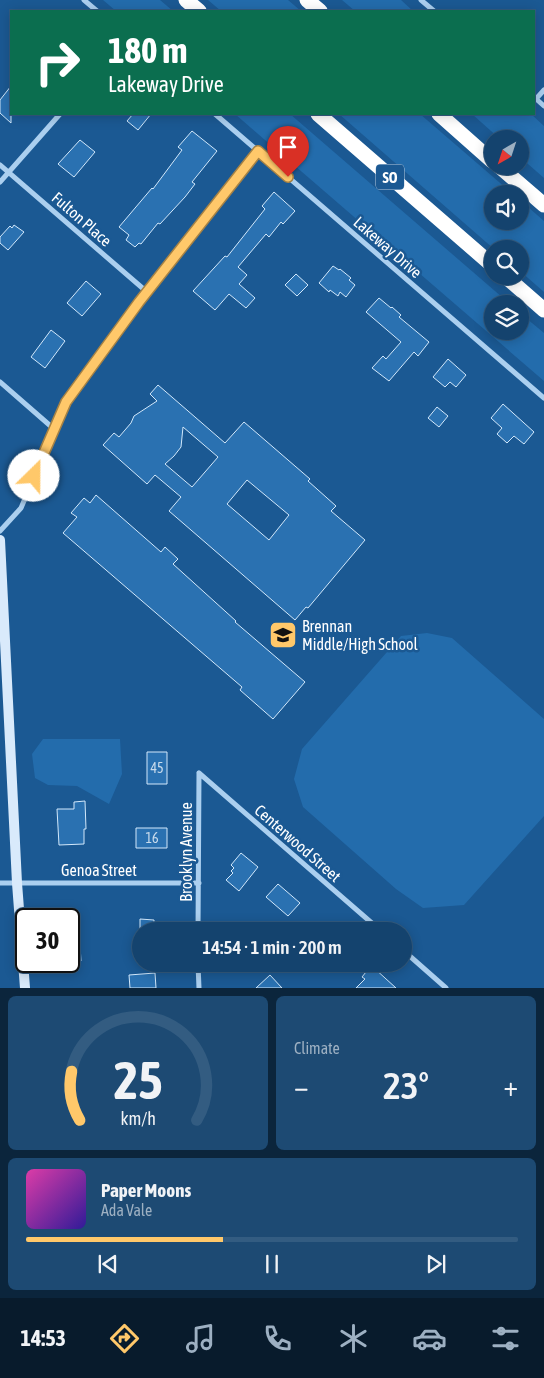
<!DOCTYPE html>
<meta charset="utf-8">
<style>
body{margin:0;font-family:"Asap Condensed",sans-serif;background:#1d4a73;color:#f1f3f6;height:100vh;display:flex;flex-direction:column;font-size:19px;white-space:nowrap}
*{box-sizing:border-box;margin:0}
p{font-size:16px;color:#9db0c2}
.icon{flex:none;width:28px;height:28px;fill:none;stroke:currentColor;stroke-width:2;stroke-linecap:round;stroke-linejoin:round}
.map{position:relative;height:988px;overflow:hidden}
.sheet{display:flex;flex-direction:column;gap:8px;padding:8px;background:#0b253c;flex:1}
.sheet>*{flex:none}
.guide{position:absolute;left:10px;top:10px;width:525px;height:105px;border-radius:0px;box-shadow:0 2px 12px #0003,0 0 0 1px #335c81;background:#0b6e4f;color:#fff;overflow:hidden}
.needle{width:32px;rotate:219deg}
.controls{position:absolute;left:484px;top:130px;display:grid;gap:10px}
.controls a{display:grid;place-items:center;width:45px;height:45px;border-radius:50%;background:#14436e;box-shadow:0 2px 12px #0003,0 0 0 1px #335c81;font-size:25px}
.speed{position:absolute;left:15px;top:908px;display:flex;gap:10px;font-size:25px;font-weight:700;text-align:center}
.speed>*{display:grid;place-content:center;width:65px;height:65px;border-radius:50%;background:#14436e;box-shadow:0 2px 12px #0003,0 0 0 1px #335c81;line-height:1}
.speed .limit{border:2px solid #111;border-radius:8px;background:#fff;color:#111}
.pin{position:absolute;display:grid;place-items:center;width:42px;height:42px;color:#fff;margin:-51px -21px;border-radius:50% 50% 50% 0;rotate:-45deg;box-shadow:0 0 5px #0007}
.pin .icon{rotate:45deg}
.me{position:absolute;width:55px;margin:-28px;rotate:23deg;stroke-linejoin:round;filter:drop-shadow(0 0 4px #0008)}
.turn{display:flex;align-items:center;gap:18px;height:105px;padding:0 15px;font-size:22px}
.turn .icon{width:65px;height:65px;stroke-width:2.5}
.turn b{display:block;font-size:35px;line-height:42px}
.big{font-size:38px;font-weight:600;line-height:1.1}
.sheet .widget{flex:1;display:flex;flex-direction:column;justify-content:center;gap:8px;min-width:0;padding:0 18px;border-radius:8px;background:#1d4a73}
.sheet .dial{align-items:center;gap:0}
.dial svg{height:130px;overflow:visible;fill:none;stroke:#335c81;stroke-width:7;stroke-linecap:round;text-anchor:middle}
.dial text{fill:#f1f3f6;stroke:none}
.song{display:flex;align-items:center;gap:15px}
.cover{width:60px;height:60px;border-radius:8px;background:linear-gradient(135deg,hsl(320 70% 55%),hsl(250 70% 35%))}
.played{height:5px;border-radius:2px;background:linear-gradient(90deg,#ffc86a 40%,#335c81 40%)}
.keys{display:flex;justify-content:space-around;direction:ltr}
.heat{display:flex;justify-content:space-between;align-items:center;font-size:28px;direction:ltr}
.sheet .tiles{flex:1;display:grid;gap:8px;grid-template-columns:1fr 1fr}
.widget:last-child{grid-column:span 2}
.trip{position:absolute;left:132px;top:922px;width:280px;height:50px;border-radius:25px;background:#14436e;box-shadow:0 2px 12px #0003,0 0 0 1px #335c81;font-weight:600;line-height:50px;text-align:center}
.menu{display:flex;height:80px;justify-content:space-around;align-items:center;background:#081b2c;color:#9db0c2}
.menu .icon{width:35px;height:35px}
.menu .on{color:#ffc86a}
.menu b{font-size:22px;color:#f1f3f6}
.map>svg:first-child{display:block}
.green{fill:#236cac}
.building{fill:#2a71b1;stroke:#d2e8fb;fill-rule:evenodd}
.lines{fill:none;stroke-linecap:round;stroke-linejoin:round}
.street{stroke:#abcfef;stroke-width:5}
.secondary{stroke:#d9eafb;stroke-width:10}
.highway{stroke:#fff;stroke-width:15}
.route-casing{stroke:#a68245;stroke-width:12}
.route{stroke:#ffc86a;stroke-width:9}
.labels{text-anchor:middle;dominant-baseline:central;stroke-width:5;stroke-linejoin:round;paint-order:stroke}
.number-label{font-size:14px;fill:#cadcec}
.shield{fill:#1b5993;stroke:#bbcddf;stroke-width:1}
.shield-label{font-size:15px;font-weight:bold;fill:#fff}
.street-label{font-size:16px;fill:#fff;stroke:#1b5993}
.poi-label{font-size:16px;fill:#fff;stroke:#1b5993;text-anchor:start}
</style>
<div class="map">
<svg width="544" height="988" viewBox="0 0 544 988">
<rect width="100%" height="100%" fill="#1b5993"/>
<!-- green -->
<path class="green" d="M103 0H160L173 11H116Z
M208 0H288L301 11H221Z
M342 0H401L413 11H355Z
M235 114H290L510 304H492V331H520V313L544 333V381Z
M339 114H420L513 194H492V221H520V200L544 221V292L520 271V249H494Z
M472 114H531L544 126V178L520 157V139H500Z
M427 633 452 638 544 719V816L464 905 423 908 396 889 303 807 294 779 302 749 401 636Z
M43 739H120L122 774 109 804 77 786 48 785 35 778 32 754Z"/>
<!-- building -->
<path class="building" d="M11 86V123L0 113V100Z
M133 114H151L138 130 127 121Z
M192 131 217 151 192 182 195 184 185 197 160 224 158 223 141 244 139 243 135 247 126 240 129 235 119 227 152 188 153 189 182 150 178 147Z
M80 140 95 152 74 177 58 164Z
M274 192 295 211 283 224 281 222 269 237 266 234 238 267 247 275 239 284 255 298 246 308 229 294 215 310 193 291 225 256 227 257 265 209 262 206Z
M14 225 24 232 8 250 0 243V237L10 226 12 228Z
M333 266 339 270 340 269 351 278 349 280 355 285 346 297 340 292 338 296 330 290 329 292 319 283Z
M296 274 308 285 297 296 285 285Z
M86 281 101 294 82 316 67 303Z
M379 298 391 308 392 307 401 315 399 317 429 342 418 356 414 352 389 381 372 368 383 356 386 359 401 342 366 312Z
M51 330 65 341 45 368 31 357Z
M448 359 466 375 456 387 450 382 445 387 433 377Z
M158 385 225 443 244 422 310 479 308 481 336 506 331 511 365 540 308 608 306 607 295 620 169 511 181 497 155 475 147 484 103 445 114 433 119 437 131 423 134 416 157 401 150 394ZM183 427 218 457 192 487 165 464 174 456 181 447ZM247 480 289 515 269 540 227 504Z
M503 404 534 432 524 444 514 436 507 443 497 434 502 428 491 418Z
M437 407 448 416 439 427 428 418Z
M96 495 161 552 165 547 178 559 173 564 236 621 235 622 305 682 273 719 240 690 242 687 63 533 77 517 71 513 84 498 90 503Z
M147 752H167V784H147Z
M85 801 86 829H84V844L59 845 57 809H74V802Z
M136 828H167V848H136Z
M241 853 258 867 239 891 226 880 233 873 231 871 234 868 231 865Z
M278 884 300 903 288 916 266 897Z
M69 915H78L81 961 69 962Z
M140 919 154 920V931H140Z
M370 967 373 970 374 968 396 988H356L365 979 362 977Z
M155 973 156 988H130L129 975Z
M270 975 282 988H256Z"/>
<g class="lines">
<!-- street -->
<path class="street" d="M84 0 97 11
M421 0 434 11
M534 97 544 106
M536 99 544 90
M215 114 544 398
M0 165 147 292
M0 182 60 114
M0 382 54 429
M0 531 21 508 66 402 139 302 258 151
M199 773 381 931
M0 883H199
M198 931 199 773
M404 951 446 988
M198 964 199 988"/>
<!-- secondary -->
<path class="secondary" d="M0 540 17 883 25 988"/>
<!-- highway -->
<path class="highway" d="M186 0 199 11
M307 0 320 11
M318 114 492 265
M439 114 492 161
M499 166 544 205
M505 276 544 310"/>
</g>
<g class="lines">
<!-- route casing -->
<g class="route-casing">
<path id="route" d="M34 476 66 402 139 302 258 151 288 177"/>
</g>
<!-- route -->
<use href="#route" class="route"/>
</g>
<!-- icons -->
<defs>
<g id="school-square" transform="scale(1.4375)"><rect x="-9" y="-9" width="18" height="18" rx="4" fill="#ffc86a" stroke="#1b5993"/><path d="M0-5L7-2L0 1L-7-2ZM-4 1L0 2.5L4 1V4Q0 6-4 4Z" fill="#111"/></g>
</defs>
<g fill-rule="evenodd">
<use href="#school-square" x="283" y="635"/>
</g>
<g class="labels">
<!-- number labels -->
<g class="number-label">
<text x="157" y="768">45</text>
<text x="152" y="838">16</text>
</g>
<!-- shield labels -->
<rect class="shield" x="376" y="164.5" width="28" height="25" rx="4"/>
<g class="shield-label">
<text x="390" y="177">SO</text>
</g>
<!-- street labels -->
<g class="street-label">
<text transform="translate(82 219) rotate(41)">Fulton Place</text>
<text transform="translate(388 247) rotate(41)">Lakeway Drive</text>
<text transform="translate(298 843) rotate(41)">Centerwood Street</text>
<text transform="translate(186 852) rotate(-90)">Brooklyn Avenue</text>
<text x="99" y="870">Genoa Street</text>
</g>
<!-- poi labels -->
<g class="poi-label">
<text x="302" y="626">Brennan<tspan x="302" dy="18">Middle/High School</tspan></text>
</g>
</g>
</svg>
<div class="controls">
<a><svg class="needle" viewBox="-14 -14 28 28"><path d="M0-13l5 13h-10z" fill="#e53935"/><path d="M0 13l5-13h-10z" fill="#9db0c2"/></svg></a>
<a><svg class="icon" aria-label="sound" viewBox="0 0 24 24"><path d="M4 9h4l5-4v14l-5-4H4zM17 9q2 3 0 6"/></svg></a>
<a><svg class="icon" aria-label="search" viewBox="0 0 24 24"><circle cx="10" cy="10" r="6"/><path d="M15 15l6 6"/></svg></a>
<a><svg class="icon" aria-label="layers" viewBox="0 0 24 24"><path d="M12 4l9 5-9 5-9-5zM3 14l9 5 9-5"/></svg></a>
</div>
<div class="speed"><div class="limit">30</div></div>
<div class="pin" style="left:288px;top:177px;background:#d93025"><svg class="icon" aria-label="arrive" viewBox="0 0 24 24"><path d="M6 21V4h12l-3 4 3 4H6"/></svg></div>
<svg class="me" style="left:34px;top:476px" viewBox="-20 -20 40 40"><circle r="19" fill="#fff"/><path d="M0-13L10 11 0 6-10 11z" fill="#ffc86a"/></svg>
<div class="trip">14:54 · 1 min · 200 m</div>
<div class="guide">
<div class="turn"><svg class="icon" aria-label="right" viewBox="0 0 24 24"><path d="M7 20v-9h11M14 6l5 5-5 5"/></svg><div><b>180 m</b>Lakeway Drive</div></div>
</div>
</div>
<section class="sheet">
<div class="tiles">
<div class="widget dial"><svg viewBox="0 0 100 80">
<path d="M14 69A42 42 0 1 1 86 69"/>
<path d="M14 69A42 42 0 0 1 9 39" stroke="#ffc86a"/>
<text x="50" y="56" font-size="32" font-weight="700">25</text>
<text x="50" y="72" font-size="11">km/h</text>
</svg></div>
<div class="widget"><p>Climate</p>
<div class="heat"><a>−</a><b class="big">23°</b><a>+</a></div>
</div>
<div class="widget">
<div class="song"><i class="cover"></i><div><b>Paper Moons</b><p>Ada Vale</p></div></div>
<div class="played"></div>
<div class="keys"><svg class="icon" aria-label="previous" viewBox="0 0 24 24"><path d="M18 5L8 12l10 7zM5 5v14"/></svg><svg class="icon" aria-label="pause" viewBox="0 0 24 24"><path d="M8 5v14M16 5v14"/></svg><svg class="icon" aria-label="next" viewBox="0 0 24 24"><path d="M6 5l10 7-10 7zM19 5v14"/></svg></div>
</div>
</div>
</section>
<nav class="menu">
<b>14:53</b>
<svg class="icon on" aria-label="directions" viewBox="0 0 24 24"><path d="M12 3l9 9-9 9-9-9zM9 14v-3h6M13 9l2 2-2 2"/></svg>
<svg class="icon" aria-label="music" viewBox="0 0 24 24"><path d="M9 18V5l10-2v13"/><circle cx="6" cy="18" r="3"/><circle cx="16" cy="16" r="3"/></svg>
<svg class="icon" aria-label="phone" viewBox="0 0 24 24"><path d="M5 4h4l2 5-3 2q2 4 5 5l2-3 5 2v4C11 20 4 13 5 4z"/></svg>
<svg class="icon" aria-label="climate" viewBox="0 0 24 24"><path d="M12 3v18M4 7l16 10M4 17L20 7"/></svg>
<svg class="icon" aria-label="car" viewBox="0 0 24 24"><path d="M5 17H2v-5l4-1 3-4h7l3 4 3 1v5h-3M9 17h6M6 11h13"/><circle cx="7" cy="17" r="2"/><circle cx="17" cy="17" r="2"/></svg>
<svg class="icon" aria-label="filters" viewBox="0 0 24 24"><path d="M4 7h16M4 17h16"/><circle cx="9" cy="7" r="2"/><circle cx="15" cy="17" r="2"/></svg>
</nav>
